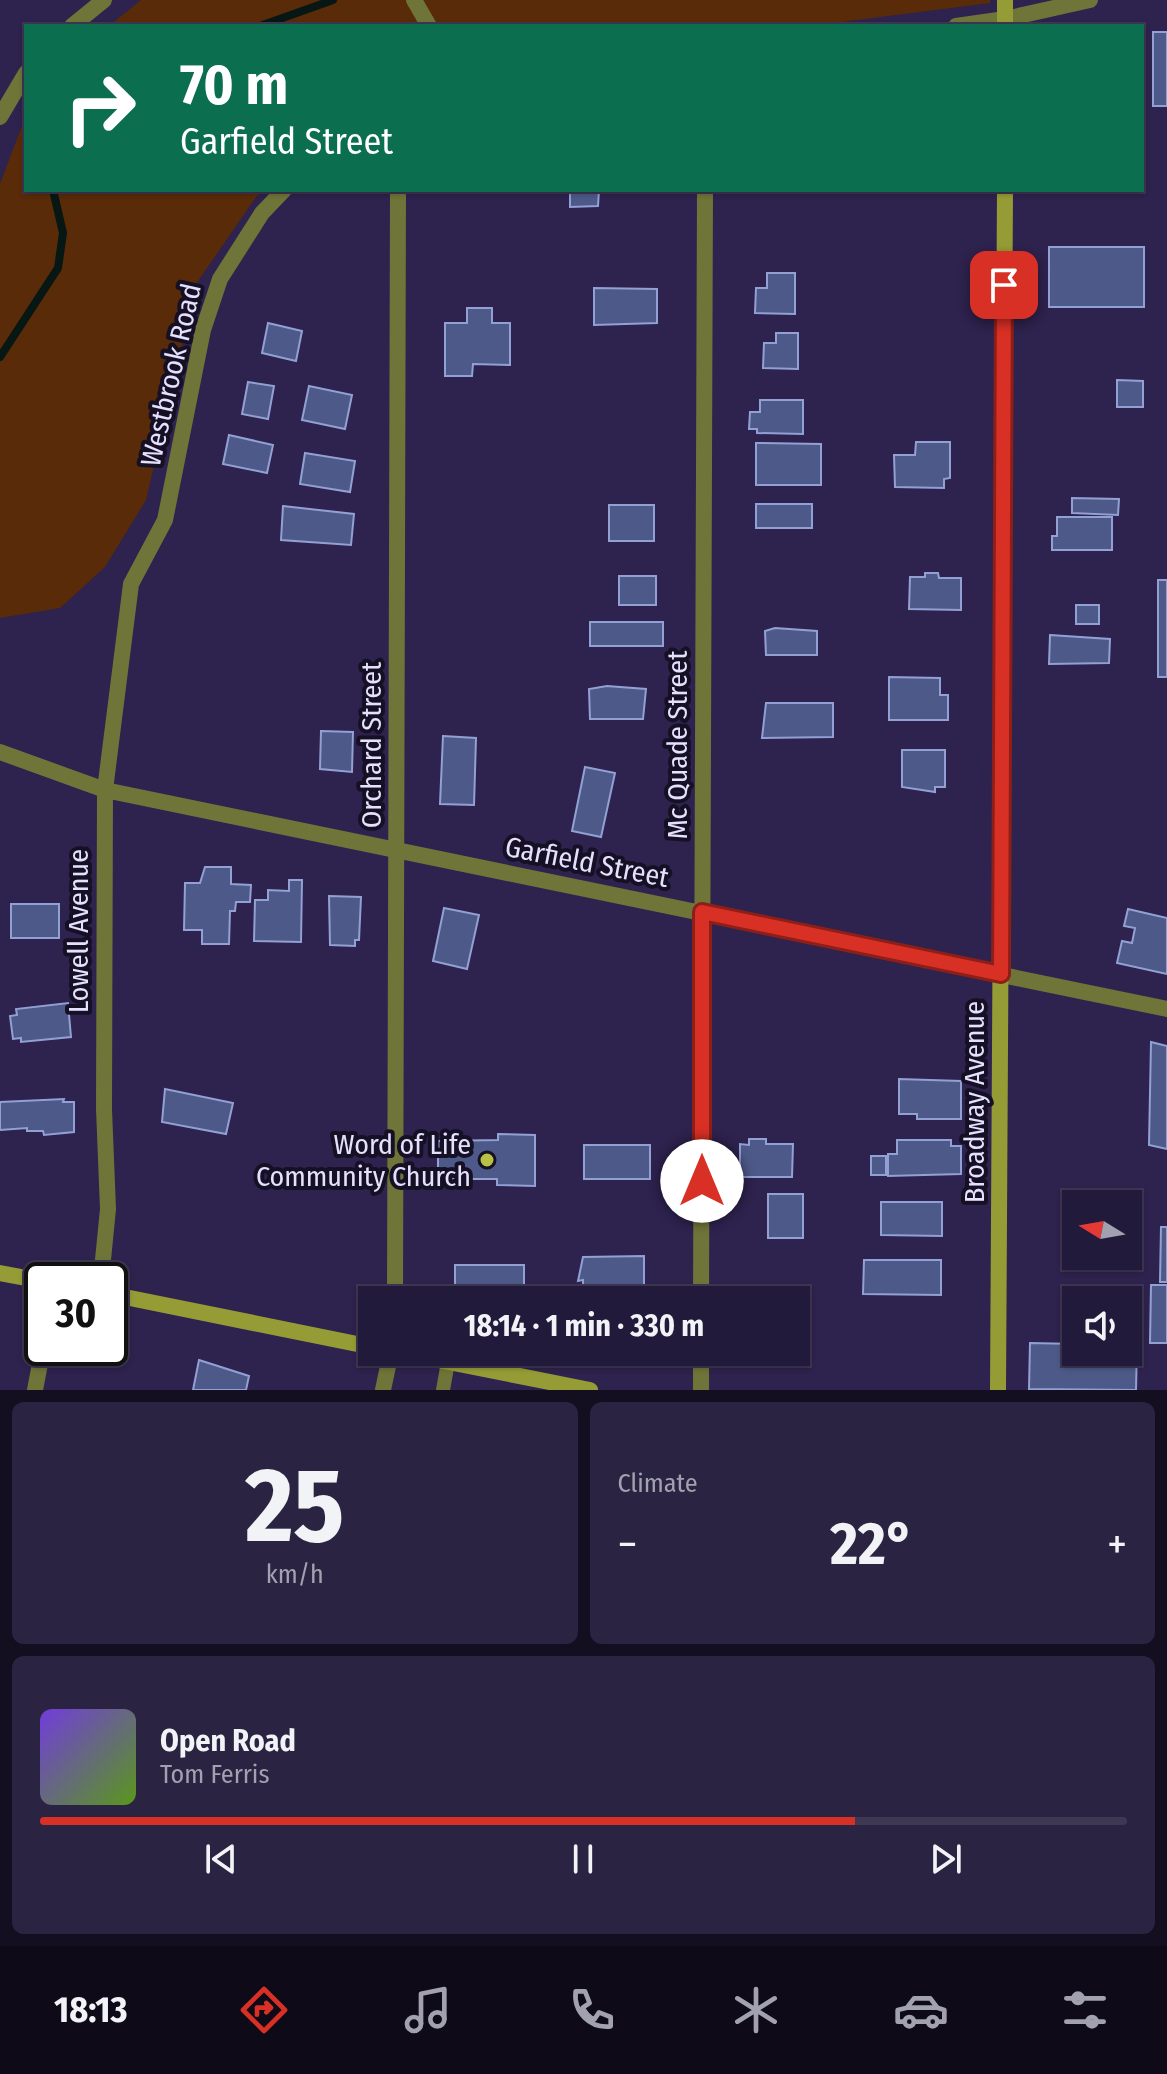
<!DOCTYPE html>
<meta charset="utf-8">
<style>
body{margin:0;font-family:"Fira Sans Condensed",sans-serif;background:#2a2342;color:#f1f3f6;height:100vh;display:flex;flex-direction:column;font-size:30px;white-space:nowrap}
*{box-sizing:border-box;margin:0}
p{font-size:26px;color:#a2a1af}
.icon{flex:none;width:44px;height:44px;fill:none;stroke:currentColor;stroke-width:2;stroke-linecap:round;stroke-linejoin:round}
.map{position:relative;height:1390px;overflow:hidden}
.drawer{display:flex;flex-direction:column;gap:12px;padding:12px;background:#130e20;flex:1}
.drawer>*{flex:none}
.hud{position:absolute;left:24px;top:24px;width:1120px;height:168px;border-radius:0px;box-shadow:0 2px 6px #0004,0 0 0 2px #3f3854;background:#0b6e4f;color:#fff;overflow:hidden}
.needle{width:52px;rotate:281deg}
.tools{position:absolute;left:1062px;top:1190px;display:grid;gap:16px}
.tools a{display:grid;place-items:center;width:80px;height:80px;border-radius:0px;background:#221a3a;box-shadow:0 2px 6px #0004,0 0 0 2px #3f3854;font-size:40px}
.speed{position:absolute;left:24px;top:1262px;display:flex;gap:16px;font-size:40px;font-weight:700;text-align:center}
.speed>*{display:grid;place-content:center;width:104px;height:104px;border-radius:50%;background:#221a3a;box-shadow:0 2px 6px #0004,0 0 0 2px #3f3854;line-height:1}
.speed .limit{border:4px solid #111;border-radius:12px;background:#fff;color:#111}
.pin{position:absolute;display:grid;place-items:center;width:68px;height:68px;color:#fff;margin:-34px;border-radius:16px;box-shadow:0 4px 12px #0006}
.me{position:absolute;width:88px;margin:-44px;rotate:0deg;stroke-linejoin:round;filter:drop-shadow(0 0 6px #0008)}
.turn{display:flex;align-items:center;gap:28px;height:168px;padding:0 24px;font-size:36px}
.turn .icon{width:104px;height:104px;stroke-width:2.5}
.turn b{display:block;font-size:56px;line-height:68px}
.big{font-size:60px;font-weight:700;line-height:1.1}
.drawer .widget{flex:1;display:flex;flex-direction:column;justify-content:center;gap:12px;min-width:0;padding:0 28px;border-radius:12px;background:#2a2342}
.drawer .dial{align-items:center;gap:0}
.dial b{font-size:104px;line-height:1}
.song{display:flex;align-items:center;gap:24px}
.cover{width:96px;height:96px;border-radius:12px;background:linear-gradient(135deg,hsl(260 70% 55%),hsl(90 70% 35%))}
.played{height:8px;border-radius:4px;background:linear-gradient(90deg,#d93025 75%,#3f3854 75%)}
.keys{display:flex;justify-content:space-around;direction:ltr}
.heat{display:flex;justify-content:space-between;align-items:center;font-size:44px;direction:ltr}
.drawer .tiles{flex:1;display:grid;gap:12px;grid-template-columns:1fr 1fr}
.widget:last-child{grid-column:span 2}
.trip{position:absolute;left:358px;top:1286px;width:452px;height:80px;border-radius:0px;background:#221a3a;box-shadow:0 2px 6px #0004,0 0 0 2px #3f3854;font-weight:700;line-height:80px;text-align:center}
.menu{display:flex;height:128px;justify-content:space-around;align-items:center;background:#0e0a17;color:#a2a1af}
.menu .icon{width:56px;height:56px}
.menu .on{color:#d93025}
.menu b{font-size:36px;color:#f1f3f6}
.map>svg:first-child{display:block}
.green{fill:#592b08}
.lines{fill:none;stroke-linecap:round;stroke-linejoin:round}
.stream{stroke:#071713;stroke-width:8}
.building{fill:#4d5988;stroke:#93a0d4;stroke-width:2}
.lane{stroke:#6f7438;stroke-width:14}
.street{stroke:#6f7438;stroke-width:16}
.secondary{stroke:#969c35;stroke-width:16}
.route-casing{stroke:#8d1f18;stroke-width:20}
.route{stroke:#d93025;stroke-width:14}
.poi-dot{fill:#b8c146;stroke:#151024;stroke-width:3}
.labels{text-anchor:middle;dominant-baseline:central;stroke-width:8;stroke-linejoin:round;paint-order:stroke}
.street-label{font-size:28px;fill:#e5e0fd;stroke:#151024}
.poi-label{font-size:28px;fill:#e5e0fd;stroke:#151024;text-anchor:end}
</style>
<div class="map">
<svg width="1167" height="1390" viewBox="0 0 1167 1390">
<rect width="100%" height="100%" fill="#2e224e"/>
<!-- green -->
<path class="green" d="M141 0H990V3L810 26H109Z
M26 115V190H266L256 197 196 284 146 500 105 567 60 608 0 618V184Z"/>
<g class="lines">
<!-- stream -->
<path class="stream" d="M260 26 333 0
M0 357 58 268 63 233 53 190"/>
</g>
<!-- building -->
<path class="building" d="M1153 32H1167V106H1153Z
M570 190H599L598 206 570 207Z
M1049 247H1144V307H1049Z
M767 273H795V314L755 313 756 288H767Z
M594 288 657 289V323L594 325Z
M467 308H492V323H510V365L473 364 472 376H445V323H467Z
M268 323 302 331 296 361 262 353Z
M776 333H798V369L763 368 764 343H776Z
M1117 380 1143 381V407H1117Z
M248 382 274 386 268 419 242 414Z
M309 386 352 395 345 429 302 420Z
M760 400H803V434L757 433V429H749L750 412H760Z
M229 435 273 445 267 473 223 464Z
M916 442H950V478L944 479V488L895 487 894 455H915Z
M756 443 821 444V485H756Z
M305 453 355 461 350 492 300 484Z
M1072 498 1119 499 1118 515 1072 513Z
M756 504H812V528H756Z
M609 505H654V541H609Z
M283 506 354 514 351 545 281 540Z
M1057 517H1112V550H1052V536H1057Z
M925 573H938L939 578H961V610L909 609 910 577H925Z
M619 576H656V605H619Z
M1158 580H1167V677H1158Z
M1076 605H1099V624H1076Z
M590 622H663V646H590Z
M775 628 817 631V655H766L765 631Z
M1050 635 1110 639 1109 663 1049 664Z
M889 677 940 678V695H948V720H889Z
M607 686 646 689 643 719H590L589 689Z
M766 703H833V737L762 738Z
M321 731 353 732 352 772 320 769Z
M443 736 476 738 474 805 440 804Z
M902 750H945V787H935V792L902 787Z
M585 767 615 773 601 837 572 831Z
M205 867H231V884L251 885 250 902H236L235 911H230L229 944H202V930H184L185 883H200Z
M289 880H302L301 942 254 941 255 900H268V890L289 891Z
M329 896 361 897 359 940H355V946L330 945Z
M11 904H59V938H11Z
M444 908 479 915 467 969 433 961Z
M1128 909 1167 918V974L1117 963 1122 941 1132 943 1135 928 1124 926Z
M68 1003 71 1037 21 1042V1038L13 1039 10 1016 17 1015 16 1009Z
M1151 1042 1167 1046V1149L1149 1145Z
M899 1079 961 1081V1119H917V1114H899Z
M165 1089 233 1103 226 1134 162 1122Z
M64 1099 63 1102H74V1132L44 1135 43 1131H27V1128L0 1130V1102Z
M498 1134 535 1135V1186L497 1185V1179H438V1141L498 1140Z
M749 1139H766V1144H793L792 1177H740V1144L749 1145Z
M897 1140H951V1146H961V1174L888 1176V1154H897Z
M584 1145H650V1179H584Z
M871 1156H886V1175H871Z
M768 1194H803V1238H768Z
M881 1202H942V1236L881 1235Z
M1161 1227H1167V1282H1160Z
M644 1256V1291H583V1280L578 1281 583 1257Z
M864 1260H941V1295L863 1294Z
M455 1265H524V1300H455Z
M1151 1285H1167V1343H1150Z
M1030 1343 1076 1344V1352H1128V1346H1137L1136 1390 1029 1389Z
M199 1360 249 1376 246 1390H193Z"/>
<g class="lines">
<!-- lane -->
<path class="lane" d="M443 1390 448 1362"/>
<!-- street -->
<path class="street" d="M414 0 429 26
M72 26 104 0
M956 26 1005 19 1090 0
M0 117 26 73
M0 752 105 790 1167 1009
M101 1280 108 1209 104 1109 105 790 131 584 165 520 203 330 220 279 262 213 284 190
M395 1300 398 190
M701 1300 705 190
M701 1352V1390
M35 1390 43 1348
M383 1390 391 1352"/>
<!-- secondary -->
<path class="secondary" d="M1005 26V0
M0 1273 42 1281
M110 1294 372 1347
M398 1352 590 1390
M998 1390 1005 190"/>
</g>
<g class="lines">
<!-- route casing -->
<g class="route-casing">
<path id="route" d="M702 1181V912L1001 974 1004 285"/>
</g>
<!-- route -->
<use href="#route" class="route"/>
</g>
<!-- markers -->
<circle class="poi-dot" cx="487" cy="1160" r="8"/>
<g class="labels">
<!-- street labels -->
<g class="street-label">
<text transform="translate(171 375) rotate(-77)">Westbrook Road</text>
<text transform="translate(371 745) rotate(-90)">Orchard Street</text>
<text transform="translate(677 745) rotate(-90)">Mc Quade Street</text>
<text transform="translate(587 862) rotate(11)">Garfield Street</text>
<text transform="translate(78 931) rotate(-90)">Lowell Avenue</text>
<text transform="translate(974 1102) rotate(-90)">Broadway Avenue</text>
</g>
<!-- poi labels -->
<g class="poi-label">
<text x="471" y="1144">Word of Life<tspan x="471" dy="32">Community Church</tspan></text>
</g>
</g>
</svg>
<div class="tools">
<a><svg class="needle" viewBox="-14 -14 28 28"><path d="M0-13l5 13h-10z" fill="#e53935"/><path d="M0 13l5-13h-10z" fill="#a2a1af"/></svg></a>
<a><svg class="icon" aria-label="sound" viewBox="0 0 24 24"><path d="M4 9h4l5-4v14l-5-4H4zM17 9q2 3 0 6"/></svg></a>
</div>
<div class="speed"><div class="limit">30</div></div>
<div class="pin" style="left:1004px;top:285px;background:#d93025"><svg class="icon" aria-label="arrive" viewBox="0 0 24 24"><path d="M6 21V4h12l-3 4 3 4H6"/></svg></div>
<svg class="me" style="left:702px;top:1181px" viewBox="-20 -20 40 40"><circle r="19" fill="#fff"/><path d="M0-13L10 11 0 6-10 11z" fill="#d93025"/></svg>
<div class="trip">18:14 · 1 min · 330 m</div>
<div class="hud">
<div class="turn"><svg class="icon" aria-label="right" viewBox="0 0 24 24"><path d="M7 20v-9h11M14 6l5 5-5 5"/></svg><div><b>70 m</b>Garfield Street</div></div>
</div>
</div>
<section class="drawer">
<div class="tiles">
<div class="widget dial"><b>25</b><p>km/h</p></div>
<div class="widget"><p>Climate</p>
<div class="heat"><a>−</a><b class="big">22°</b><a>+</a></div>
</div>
<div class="widget">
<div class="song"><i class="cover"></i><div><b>Open Road</b><p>Tom Ferris</p></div></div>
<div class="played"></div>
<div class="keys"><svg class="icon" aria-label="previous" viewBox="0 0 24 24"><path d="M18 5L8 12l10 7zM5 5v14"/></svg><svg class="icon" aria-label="pause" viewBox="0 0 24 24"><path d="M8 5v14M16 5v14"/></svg><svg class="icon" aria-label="next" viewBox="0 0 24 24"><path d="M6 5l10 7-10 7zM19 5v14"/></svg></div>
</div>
</div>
</section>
<nav class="menu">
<b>18:13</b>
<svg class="icon on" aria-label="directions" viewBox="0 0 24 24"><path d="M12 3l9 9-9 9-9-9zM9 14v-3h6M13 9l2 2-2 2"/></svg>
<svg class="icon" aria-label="music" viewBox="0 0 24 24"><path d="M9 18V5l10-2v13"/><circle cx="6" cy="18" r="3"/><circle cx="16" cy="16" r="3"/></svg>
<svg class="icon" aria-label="phone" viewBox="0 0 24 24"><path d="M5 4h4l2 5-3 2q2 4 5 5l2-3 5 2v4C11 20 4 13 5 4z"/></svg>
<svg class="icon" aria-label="climate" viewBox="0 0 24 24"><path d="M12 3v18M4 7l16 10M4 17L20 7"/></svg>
<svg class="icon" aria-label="car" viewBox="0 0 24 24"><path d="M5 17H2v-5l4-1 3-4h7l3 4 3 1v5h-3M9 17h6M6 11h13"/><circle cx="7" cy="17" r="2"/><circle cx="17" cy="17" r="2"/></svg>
<svg class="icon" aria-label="filters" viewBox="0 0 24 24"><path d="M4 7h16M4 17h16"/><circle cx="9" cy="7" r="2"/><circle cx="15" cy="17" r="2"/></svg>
</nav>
